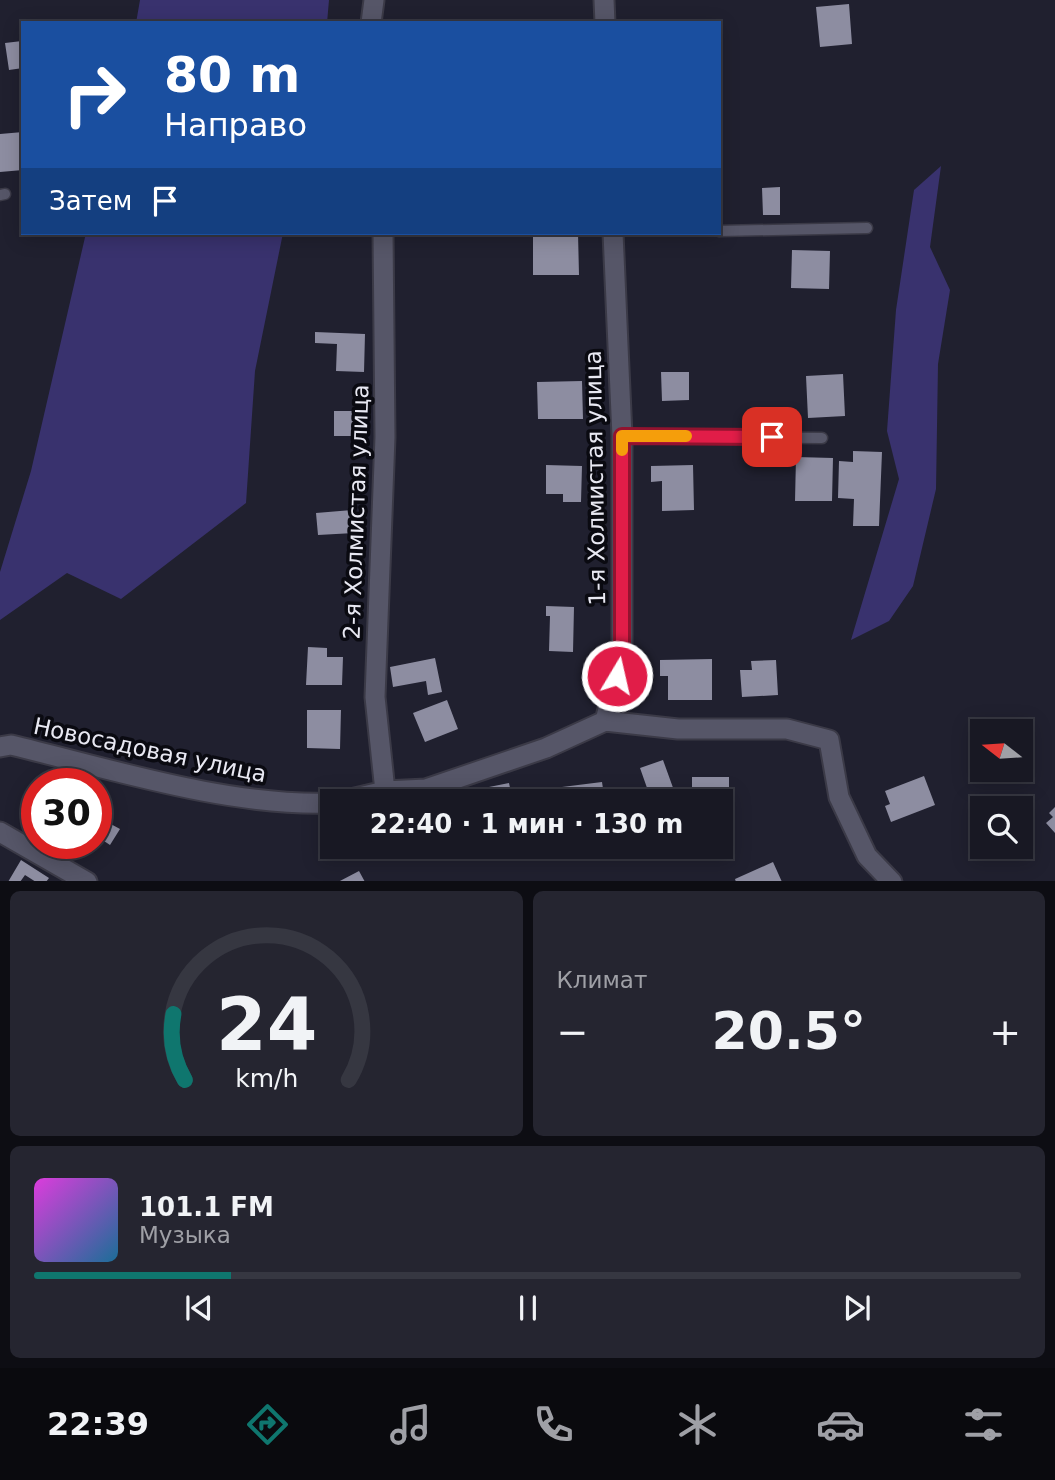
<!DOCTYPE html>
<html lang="ru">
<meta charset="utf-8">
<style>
body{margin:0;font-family:"DejaVu Sans",sans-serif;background:#252530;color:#f1f3f6;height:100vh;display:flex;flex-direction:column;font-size:26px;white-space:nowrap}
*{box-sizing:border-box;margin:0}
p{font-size:23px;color:#9fa0a6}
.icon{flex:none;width:38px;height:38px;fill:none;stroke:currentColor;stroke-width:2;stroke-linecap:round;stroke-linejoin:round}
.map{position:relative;height:881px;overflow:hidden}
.details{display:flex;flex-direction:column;gap:10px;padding:10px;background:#0d0d13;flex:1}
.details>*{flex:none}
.guide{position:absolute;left:21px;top:21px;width:700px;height:214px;border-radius:0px;box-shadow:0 4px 18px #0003,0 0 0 2px #363741;background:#1a4fa0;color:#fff;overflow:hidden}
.needle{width:46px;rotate:287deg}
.buttons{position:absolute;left:970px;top:719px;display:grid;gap:14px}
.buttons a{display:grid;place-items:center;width:63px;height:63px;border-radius:0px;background:#181823;box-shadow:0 4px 18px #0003,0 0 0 2px #363741;font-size:35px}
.speed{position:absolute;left:21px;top:768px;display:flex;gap:14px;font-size:35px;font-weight:700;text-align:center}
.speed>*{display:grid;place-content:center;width:91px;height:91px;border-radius:50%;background:#181823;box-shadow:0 4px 18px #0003,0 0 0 2px #363741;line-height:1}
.speed .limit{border:10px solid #d22;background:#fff;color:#111}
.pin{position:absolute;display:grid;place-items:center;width:60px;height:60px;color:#fff;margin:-30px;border-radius:14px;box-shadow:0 4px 10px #0006}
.me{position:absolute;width:77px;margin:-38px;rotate:9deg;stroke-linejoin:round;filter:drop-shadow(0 0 5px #0008)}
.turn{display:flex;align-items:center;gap:24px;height:147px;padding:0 28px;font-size:32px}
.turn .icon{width:91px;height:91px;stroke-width:2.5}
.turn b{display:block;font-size:49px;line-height:60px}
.then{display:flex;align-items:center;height:66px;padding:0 28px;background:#0003;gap:14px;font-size:26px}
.big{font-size:52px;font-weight:600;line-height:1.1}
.details .card{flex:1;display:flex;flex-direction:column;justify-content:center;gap:10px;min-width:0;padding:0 24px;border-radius:10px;background:#252530}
.details .dial{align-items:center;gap:0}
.dial svg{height:182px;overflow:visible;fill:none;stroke:#363741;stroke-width:7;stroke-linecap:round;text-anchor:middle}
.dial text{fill:#f1f3f6;stroke:none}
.song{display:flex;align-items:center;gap:21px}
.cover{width:84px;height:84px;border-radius:10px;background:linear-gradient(135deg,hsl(300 70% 55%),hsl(200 70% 35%))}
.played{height:7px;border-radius:4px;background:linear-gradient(90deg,#0f766e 20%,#363741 20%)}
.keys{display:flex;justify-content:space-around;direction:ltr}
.heat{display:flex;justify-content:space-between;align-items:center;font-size:38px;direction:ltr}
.details .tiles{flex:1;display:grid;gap:10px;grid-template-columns:1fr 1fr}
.card:last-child{grid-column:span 2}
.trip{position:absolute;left:320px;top:789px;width:413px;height:70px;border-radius:0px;background:#181823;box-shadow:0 4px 18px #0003,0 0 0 2px #363741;font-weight:600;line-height:70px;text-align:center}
.tab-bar{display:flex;height:112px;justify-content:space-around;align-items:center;background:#0a0a0e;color:#9fa0a6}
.tab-bar .icon{width:49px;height:49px}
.tab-bar .current{color:#0f766e}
.tab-bar b{font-size:32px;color:#f1f3f6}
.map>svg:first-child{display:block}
.green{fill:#39326e}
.building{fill:#8d8da1}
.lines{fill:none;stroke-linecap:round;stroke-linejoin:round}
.service-casing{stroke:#3b3a47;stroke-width:13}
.minor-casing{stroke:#3b3a47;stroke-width:23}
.service{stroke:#565668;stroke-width:10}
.minor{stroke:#565668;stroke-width:19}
.route-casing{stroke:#92132f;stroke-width:18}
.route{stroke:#e11d48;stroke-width:12}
.slow{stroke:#f59e0b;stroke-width:12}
.labels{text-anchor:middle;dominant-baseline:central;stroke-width:7;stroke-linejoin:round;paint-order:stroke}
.street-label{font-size:23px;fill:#e8e8f2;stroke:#0a0a11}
</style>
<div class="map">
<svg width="1055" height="882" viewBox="0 0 1055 882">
<rect width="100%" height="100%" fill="#20202f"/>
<!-- green -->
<path class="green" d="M140 0H329L327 23H136Z
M941 166 930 247 950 290 938 364 936 489 913 586 889 621 851 640 899 479 887 431 896 310 914 190Z
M86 233H283L255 371 246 503 121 599 67 573 0 620V572L31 471Z"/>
<!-- building -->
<path class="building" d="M849 4 852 44 820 47 816 7Z
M22 41 23 68 9 70 5 43Z
M23 132V170L0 172V134Z
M780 187V215H763L762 188Z
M533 233H578L579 275H533Z
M792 250 830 251 829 289 791 288Z
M315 332 365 334 364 372 336 371 337 344 315 343Z
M661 372H689V400L662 401Z
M843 374 845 416 808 418 806 376Z
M582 381 583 419H538L537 382Z
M334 411H363V436H334Z
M853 451 882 452 879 526H853L854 499 838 498 839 461 853 462Z
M796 457 833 458 832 501H795Z
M546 465 582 466 581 502H563V494H546Z
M693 465 694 510 662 511V481L651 482V466Z
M352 510 354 533 318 535 316 513Z
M546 606 574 607 573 652 549 651 550 616H546Z
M308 647 327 648V657H343L342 685H306Z
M435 658 442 692 428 695 426 681 393 687 390 667Z
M712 659V700H668V676H660V660Z
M776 660 778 695 742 697 740 670H752L751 661Z
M447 700 458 729 425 742 413 713Z
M307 710H341L340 749 307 748Z
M663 760 676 796 652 802 640 768Z
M924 776 935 805 891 822 885 806 890 804 885 791Z
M692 777H729V812H721V802H692Z
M602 782 605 802H563L562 787Z
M509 783 513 802H471L469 791Z
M1055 807V833L1046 823 1053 817 1049 813Z
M107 822 120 829 110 845 98 837Z
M21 860 49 878 46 882H36L25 875 20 882H8Z
M773 862 782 882H736L735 879Z
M359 871 365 882H338Z"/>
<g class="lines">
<!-- service casing -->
<g class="service-casing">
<path id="service" d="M0 195 5 194
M719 231 867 228
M622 436 822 438"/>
</g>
<!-- minor casing -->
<g class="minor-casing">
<path id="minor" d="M604 0 605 23
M371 23 374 0
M383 233 385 437 375 697 385 791
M605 721 622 653V436L613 233
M0 747 11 745C111 769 230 807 332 803
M338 802 385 791 426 789 546 748 605 721 678 729H787L829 740 839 797 867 856 892 882
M0 832 87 882"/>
</g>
<!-- service -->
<use href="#service" class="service"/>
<!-- minor -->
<use href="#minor" class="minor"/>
</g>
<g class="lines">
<!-- route casing -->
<g class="route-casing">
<path id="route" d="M617 676 622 653V436L772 437"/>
</g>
<!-- route -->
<use href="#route" class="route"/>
<!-- slow -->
<path class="slow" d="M622 450V436H686"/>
</g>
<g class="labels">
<!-- street labels -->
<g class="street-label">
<text transform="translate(595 478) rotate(-91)">1-я Холмистая улица</text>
<text transform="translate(356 512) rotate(-88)">2-я Холмистая улица</text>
<text transform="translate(150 750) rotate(12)">Новосадовая улица</text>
</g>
</g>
</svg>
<div class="buttons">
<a><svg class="needle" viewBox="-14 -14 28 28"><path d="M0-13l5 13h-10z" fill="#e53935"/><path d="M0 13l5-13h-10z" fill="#9fa0a6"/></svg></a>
<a><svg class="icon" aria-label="search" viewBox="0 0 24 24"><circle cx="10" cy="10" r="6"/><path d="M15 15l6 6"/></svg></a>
</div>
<div class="speed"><div class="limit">30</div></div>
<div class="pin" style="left:772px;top:437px;background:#d93025"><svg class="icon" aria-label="arrive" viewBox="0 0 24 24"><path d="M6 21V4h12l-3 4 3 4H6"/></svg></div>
<svg class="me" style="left:617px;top:676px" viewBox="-20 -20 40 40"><circle r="17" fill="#e11d48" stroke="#fff" stroke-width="3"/><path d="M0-11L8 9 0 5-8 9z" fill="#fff"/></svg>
<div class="trip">22:40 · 1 мин · 130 m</div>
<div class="guide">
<div class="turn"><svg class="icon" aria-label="right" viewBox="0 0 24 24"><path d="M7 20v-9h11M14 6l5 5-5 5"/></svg><div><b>80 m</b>Направо</div></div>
<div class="then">Затем<svg class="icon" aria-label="arrive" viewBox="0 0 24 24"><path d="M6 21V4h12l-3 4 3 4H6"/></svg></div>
</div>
</div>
<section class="details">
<div class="tiles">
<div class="card dial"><svg viewBox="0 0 100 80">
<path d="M14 69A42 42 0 1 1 86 69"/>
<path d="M14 69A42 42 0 0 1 9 40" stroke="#0f766e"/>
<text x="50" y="56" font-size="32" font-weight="700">24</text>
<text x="50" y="72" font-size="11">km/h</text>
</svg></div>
<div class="card"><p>Климат</p>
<div class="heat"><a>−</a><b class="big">20.5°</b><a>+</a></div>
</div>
<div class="card">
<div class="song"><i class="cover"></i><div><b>101.1 FM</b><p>Музыка</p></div></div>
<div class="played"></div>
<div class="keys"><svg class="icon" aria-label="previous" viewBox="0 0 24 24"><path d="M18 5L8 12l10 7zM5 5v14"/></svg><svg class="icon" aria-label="pause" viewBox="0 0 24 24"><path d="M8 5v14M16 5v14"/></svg><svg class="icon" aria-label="next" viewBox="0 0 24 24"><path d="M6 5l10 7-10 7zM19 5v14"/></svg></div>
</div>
</div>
</section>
<nav class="tab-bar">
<b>22:39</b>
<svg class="icon current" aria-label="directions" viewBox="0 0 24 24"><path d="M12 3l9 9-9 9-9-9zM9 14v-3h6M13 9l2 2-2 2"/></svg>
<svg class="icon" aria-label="music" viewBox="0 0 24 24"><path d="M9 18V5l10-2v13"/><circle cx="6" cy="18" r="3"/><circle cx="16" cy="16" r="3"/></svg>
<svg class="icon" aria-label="phone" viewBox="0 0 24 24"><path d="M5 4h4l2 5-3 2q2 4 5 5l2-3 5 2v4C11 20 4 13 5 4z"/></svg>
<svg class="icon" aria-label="climate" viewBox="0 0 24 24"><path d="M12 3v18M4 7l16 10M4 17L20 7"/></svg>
<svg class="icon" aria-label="car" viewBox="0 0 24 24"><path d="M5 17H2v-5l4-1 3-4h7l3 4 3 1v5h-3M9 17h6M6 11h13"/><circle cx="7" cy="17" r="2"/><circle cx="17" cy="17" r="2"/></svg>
<svg class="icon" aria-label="filters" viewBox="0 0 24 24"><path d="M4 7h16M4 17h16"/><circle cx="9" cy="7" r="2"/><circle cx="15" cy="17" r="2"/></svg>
</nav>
